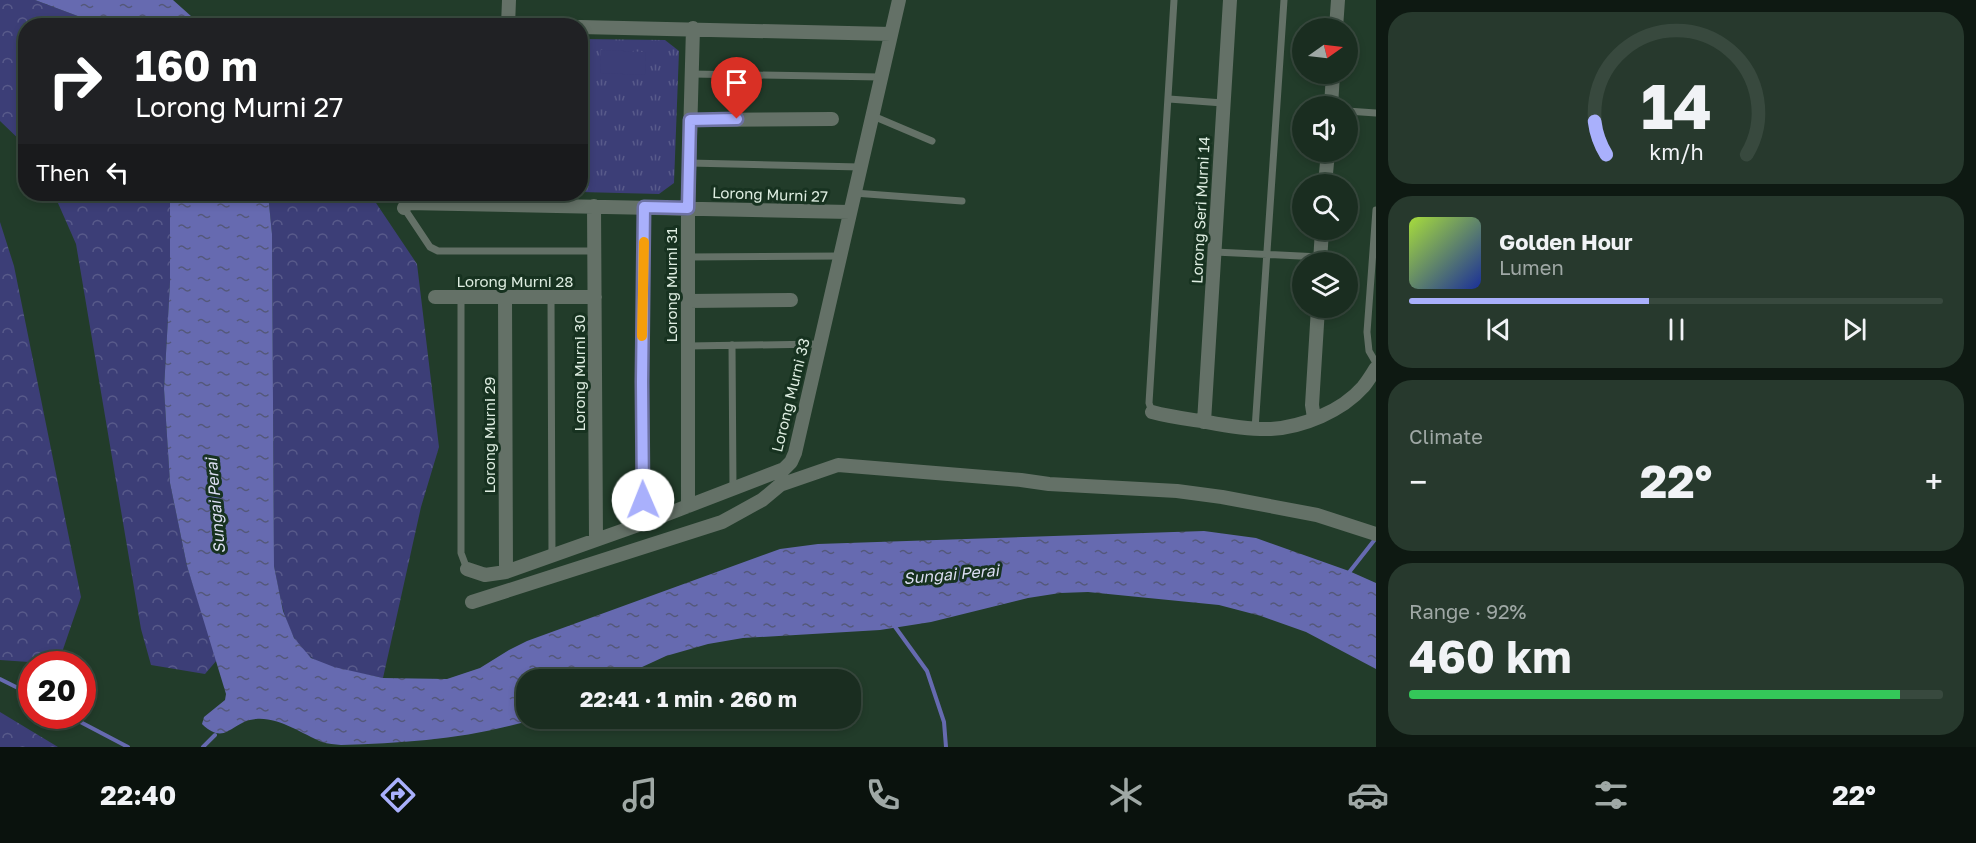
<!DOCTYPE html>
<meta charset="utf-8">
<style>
body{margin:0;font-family:"Golos Text",sans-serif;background:#27392d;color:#f1f3f6;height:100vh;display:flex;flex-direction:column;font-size:22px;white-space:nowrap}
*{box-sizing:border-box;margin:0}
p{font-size:20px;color:#9fa8a5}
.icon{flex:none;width:33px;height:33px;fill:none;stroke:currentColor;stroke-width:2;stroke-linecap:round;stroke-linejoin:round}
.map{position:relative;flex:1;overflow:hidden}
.sheet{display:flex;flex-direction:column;gap:12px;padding:12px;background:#0e1912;width:600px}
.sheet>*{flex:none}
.guide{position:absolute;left:18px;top:18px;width:570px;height:183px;border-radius:24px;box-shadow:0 3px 9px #0003,0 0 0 2px #38493e;background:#202124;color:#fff;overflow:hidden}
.needle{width:39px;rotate:76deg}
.controls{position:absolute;left:1292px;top:18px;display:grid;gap:12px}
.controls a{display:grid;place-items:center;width:66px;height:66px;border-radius:50%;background:#1a2d20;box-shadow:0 3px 9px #0003,0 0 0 2px #38493e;font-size:30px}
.speed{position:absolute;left:18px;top:651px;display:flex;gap:12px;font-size:30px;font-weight:700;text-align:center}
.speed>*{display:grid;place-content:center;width:78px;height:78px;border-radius:50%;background:#1a2d20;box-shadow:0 3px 9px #0003,0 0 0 2px #38493e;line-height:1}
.speed .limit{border:9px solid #d22;background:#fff;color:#111}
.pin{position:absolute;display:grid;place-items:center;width:51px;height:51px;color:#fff;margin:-62px -26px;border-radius:50% 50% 50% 0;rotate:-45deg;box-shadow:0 0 6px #0007}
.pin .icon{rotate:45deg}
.me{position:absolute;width:66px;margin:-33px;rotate:359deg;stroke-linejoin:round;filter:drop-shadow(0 0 4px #0008)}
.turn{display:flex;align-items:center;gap:21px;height:126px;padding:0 18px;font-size:27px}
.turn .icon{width:78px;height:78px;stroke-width:2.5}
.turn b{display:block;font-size:42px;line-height:51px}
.then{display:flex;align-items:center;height:57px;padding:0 18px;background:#0003;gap:12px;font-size:22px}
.big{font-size:45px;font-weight:700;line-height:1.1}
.sheet .card{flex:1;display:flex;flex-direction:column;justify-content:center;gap:9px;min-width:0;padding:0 21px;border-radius:24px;background:#27392d}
.sheet .dial{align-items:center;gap:0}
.dial svg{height:156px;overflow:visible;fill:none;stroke:#38493e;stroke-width:7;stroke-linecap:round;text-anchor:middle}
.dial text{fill:#f1f3f6;stroke:none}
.song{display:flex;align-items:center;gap:18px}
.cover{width:72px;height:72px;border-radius:9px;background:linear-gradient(135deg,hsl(80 70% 55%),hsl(230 70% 35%))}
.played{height:6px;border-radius:3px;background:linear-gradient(90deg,#a9b0fc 45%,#38493e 45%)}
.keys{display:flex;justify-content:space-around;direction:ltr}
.heat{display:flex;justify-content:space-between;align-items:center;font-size:33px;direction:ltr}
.charge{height:9px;border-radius:4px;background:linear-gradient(90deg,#34c759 92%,#38493e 0)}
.trip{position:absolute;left:516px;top:669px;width:345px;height:60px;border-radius:24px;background:#1a2d20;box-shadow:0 3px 9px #0003,0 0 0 2px #38493e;font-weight:700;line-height:60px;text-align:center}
.tab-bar{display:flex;height:96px;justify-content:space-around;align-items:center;background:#0a120d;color:#9fa8a5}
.tab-bar .icon{width:42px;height:42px}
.tab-bar .selected{color:#a9b0fc}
.tab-bar b{font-size:27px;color:#f1f3f6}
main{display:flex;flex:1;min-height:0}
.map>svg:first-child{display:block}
.forest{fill:url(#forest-crowns)}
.park{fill:url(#park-tufts)}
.garden{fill:#3c3e77}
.water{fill:url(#water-ripples)}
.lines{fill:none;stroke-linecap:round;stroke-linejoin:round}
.stream{stroke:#666ab0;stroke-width:4}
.lane{stroke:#647167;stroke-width:7}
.street{stroke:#647167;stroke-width:14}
.route-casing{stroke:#6e72a4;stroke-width:15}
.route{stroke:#a9b0fc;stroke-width:10}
.slow{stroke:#f59e0b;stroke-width:10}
.labels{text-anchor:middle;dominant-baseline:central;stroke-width:6;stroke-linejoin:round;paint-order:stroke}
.street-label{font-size:15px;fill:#deede1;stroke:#173220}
.water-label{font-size:16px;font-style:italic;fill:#dddff4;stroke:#173220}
</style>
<main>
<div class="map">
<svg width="1376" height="747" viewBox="0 0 1376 747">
<defs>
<pattern id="forest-crowns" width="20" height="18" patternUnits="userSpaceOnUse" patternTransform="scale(1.5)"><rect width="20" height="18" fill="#3c3e77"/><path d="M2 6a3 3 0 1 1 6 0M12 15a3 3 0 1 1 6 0" fill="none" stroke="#585a8a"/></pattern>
<pattern id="park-tufts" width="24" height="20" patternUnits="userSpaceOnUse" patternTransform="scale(1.5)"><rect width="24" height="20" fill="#3c3e77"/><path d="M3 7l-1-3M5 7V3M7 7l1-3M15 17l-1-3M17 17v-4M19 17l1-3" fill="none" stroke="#585a8a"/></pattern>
<pattern id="water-ripples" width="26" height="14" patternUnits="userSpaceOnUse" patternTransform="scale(1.5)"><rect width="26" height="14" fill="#666ab0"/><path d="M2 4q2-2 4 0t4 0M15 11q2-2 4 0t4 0" fill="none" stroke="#54587a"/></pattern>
</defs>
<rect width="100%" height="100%" fill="#223c2a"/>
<!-- forest -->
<path class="forest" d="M0 0H35L91 21 96 25 26 26 25 145 0 121Z
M54 194H170V282L164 389 170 483 187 566 217 660 205 674 151 665 141 629 76 244Z
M268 194H370L417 264 439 447 421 507 383 678C362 673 329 670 312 658 285 640 280 595 274 566L272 234Z
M0 222 14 266 81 597 58 664 0 660Z
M0 712 58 747H0Z"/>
<!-- park -->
<path class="park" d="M581 39 665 40 679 51 674 183 659 194 581 192Z"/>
<!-- garden -->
<path class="garden" d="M601 50 646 52 645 75 600 73Z"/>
<!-- water -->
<path class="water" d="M35 0H173L201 25H96L91 21Z
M170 194H268L272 234 274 566 283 611 294 638 311 658 334 667 383 678 447 679 480 668 509 650 527 641 780 549 818 544 1204 531 1256 538 1349 571 1376 583V669L1306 632 1261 616 1219 605 1088 592 1060 593 1028 598 931 622 880 630 743 638 708 644 666 656 616 679 526 680V718L534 719C471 739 407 743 341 745 335 744 328 744 322 742 302 734 279 717 256 719 231 721 226 747 202 724L204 717 225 700 226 694 187 566 170 483 164 389 170 282Z"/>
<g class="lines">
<!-- stream -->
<path class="stream" d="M1347 575 1376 538
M893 624 927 671 944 722 946 747
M0 679 32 695
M69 716 128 747
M203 747 215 735"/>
<!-- lane -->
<path class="lane" d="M691 74 881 77
M1169 99 1223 103
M1347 111 1376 113
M873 116 932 141
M689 163 860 167
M854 193 962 201
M404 208 430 247 438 251H595
M1376 210 1367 332 1369 351 1376 363
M1215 252 1320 257
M687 257 840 256
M461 297V553L467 569
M551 297 552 555
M732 345 733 489
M688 346 820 344
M1152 412 1149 403 1174 0
M1255 429 1284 0
M644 523 642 382 644 207"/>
<!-- street -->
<path class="street" d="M293 26H456
M508 26 509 0
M580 27 891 34
M1336 28 1338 0
M1331 106 1333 74
M690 120 832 119
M1325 184 1328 152
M594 206 596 539
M404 208 407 203 850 212
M1320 262 1322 230
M435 297H595
M505 297 506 572
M688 301 791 300
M1152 412C1170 417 1188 419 1207 422 1228 426 1250 430 1271 429 1303 427 1342 411 1363 387 1368 381 1372 374 1376 368
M1314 418 1312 405 1318 308
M1204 422 1230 0
M688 506V208L693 28
M467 569 485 575 506 572 644 523 784 469 791 462 795 453 899 0
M472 602 722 522 762 500 780 485 838 465 1021 480 1049 484 1177 491 1222 497 1317 515 1376 534"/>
</g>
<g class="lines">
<!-- route casing -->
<g class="route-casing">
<path id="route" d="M643 500 642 382 644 207 688 208 690 120 737 119"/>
</g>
<!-- route -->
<use href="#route" class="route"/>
<!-- slow -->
<path class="slow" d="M642 336 644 242"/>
</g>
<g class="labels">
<!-- street labels -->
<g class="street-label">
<text transform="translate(770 194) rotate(2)">Lorong Murni 27</text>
<text transform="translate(1200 210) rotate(-87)">Lorong Seri Murni 14</text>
<text x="515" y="281">Lorong Murni 28</text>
<text transform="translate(671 285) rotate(-90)">Lorong Murni 31</text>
<text transform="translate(579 373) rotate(-90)">Lorong Murni 30</text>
<text transform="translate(790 395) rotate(-76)">Lorong Murni 33</text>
<text transform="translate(489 435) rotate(-90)">Lorong Murni 29</text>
</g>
<!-- water labels -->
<g class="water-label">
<text transform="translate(215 506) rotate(-95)">Sungai Perai</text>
<text transform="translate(951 574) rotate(-5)">Sungai Perai</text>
</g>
</g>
</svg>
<div class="controls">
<a><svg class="needle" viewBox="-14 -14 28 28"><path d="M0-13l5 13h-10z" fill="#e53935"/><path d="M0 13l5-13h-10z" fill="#9fa8a5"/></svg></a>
<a><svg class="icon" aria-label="sound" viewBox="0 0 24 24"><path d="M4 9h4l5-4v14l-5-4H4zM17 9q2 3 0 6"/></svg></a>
<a><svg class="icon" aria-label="search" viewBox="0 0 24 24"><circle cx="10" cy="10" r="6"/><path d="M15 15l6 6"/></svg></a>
<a><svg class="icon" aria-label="layers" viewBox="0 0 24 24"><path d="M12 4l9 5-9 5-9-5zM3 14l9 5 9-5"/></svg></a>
</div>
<div class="speed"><div class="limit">20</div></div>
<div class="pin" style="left:737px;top:119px;background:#d93025"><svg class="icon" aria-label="arrive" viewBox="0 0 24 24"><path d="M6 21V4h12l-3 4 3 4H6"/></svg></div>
<svg class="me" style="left:643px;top:500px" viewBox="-20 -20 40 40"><circle r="19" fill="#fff"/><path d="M0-13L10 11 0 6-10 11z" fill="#a9b0fc"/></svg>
<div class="trip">22:41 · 1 min · 260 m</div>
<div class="guide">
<div class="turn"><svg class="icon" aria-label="right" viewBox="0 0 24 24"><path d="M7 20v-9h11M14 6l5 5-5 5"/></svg><div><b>160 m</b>Lorong Murni 27</div></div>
<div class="then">Then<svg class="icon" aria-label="left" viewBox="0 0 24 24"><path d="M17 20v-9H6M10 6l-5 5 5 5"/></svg></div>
</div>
</div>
<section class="sheet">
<div class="card dial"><svg viewBox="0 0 100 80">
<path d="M14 69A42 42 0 1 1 86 69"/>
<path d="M14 69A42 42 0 0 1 8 52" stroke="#a9b0fc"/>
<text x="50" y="56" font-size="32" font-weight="700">14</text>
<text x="50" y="72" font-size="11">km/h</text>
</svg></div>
<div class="card">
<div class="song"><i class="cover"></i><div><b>Golden Hour</b><p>Lumen</p></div></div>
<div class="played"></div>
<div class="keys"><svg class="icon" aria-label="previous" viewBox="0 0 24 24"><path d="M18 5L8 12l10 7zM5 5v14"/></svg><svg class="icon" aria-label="pause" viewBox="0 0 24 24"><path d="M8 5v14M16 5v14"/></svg><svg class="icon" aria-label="next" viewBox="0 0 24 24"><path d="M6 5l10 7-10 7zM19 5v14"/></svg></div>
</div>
<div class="card"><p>Climate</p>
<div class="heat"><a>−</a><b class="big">22°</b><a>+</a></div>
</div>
<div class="card"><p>Range · 92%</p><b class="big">460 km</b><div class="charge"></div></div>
</section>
</main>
<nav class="tab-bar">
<b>22:40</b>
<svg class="icon selected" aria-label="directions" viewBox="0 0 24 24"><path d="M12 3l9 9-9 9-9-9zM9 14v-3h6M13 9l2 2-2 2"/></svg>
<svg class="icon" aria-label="music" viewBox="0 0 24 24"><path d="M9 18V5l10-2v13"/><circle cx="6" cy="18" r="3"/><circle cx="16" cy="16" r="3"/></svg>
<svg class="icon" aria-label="phone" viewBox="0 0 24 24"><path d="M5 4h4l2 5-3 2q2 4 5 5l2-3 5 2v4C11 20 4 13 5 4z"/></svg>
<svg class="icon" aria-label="climate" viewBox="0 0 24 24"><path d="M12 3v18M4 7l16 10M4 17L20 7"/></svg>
<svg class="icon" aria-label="car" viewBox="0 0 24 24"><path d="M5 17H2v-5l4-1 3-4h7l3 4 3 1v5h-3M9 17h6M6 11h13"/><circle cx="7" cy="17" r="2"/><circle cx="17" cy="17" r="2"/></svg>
<svg class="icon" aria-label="filters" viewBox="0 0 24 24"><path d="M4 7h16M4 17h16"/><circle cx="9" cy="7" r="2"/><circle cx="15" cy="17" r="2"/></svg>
<b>22°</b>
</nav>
